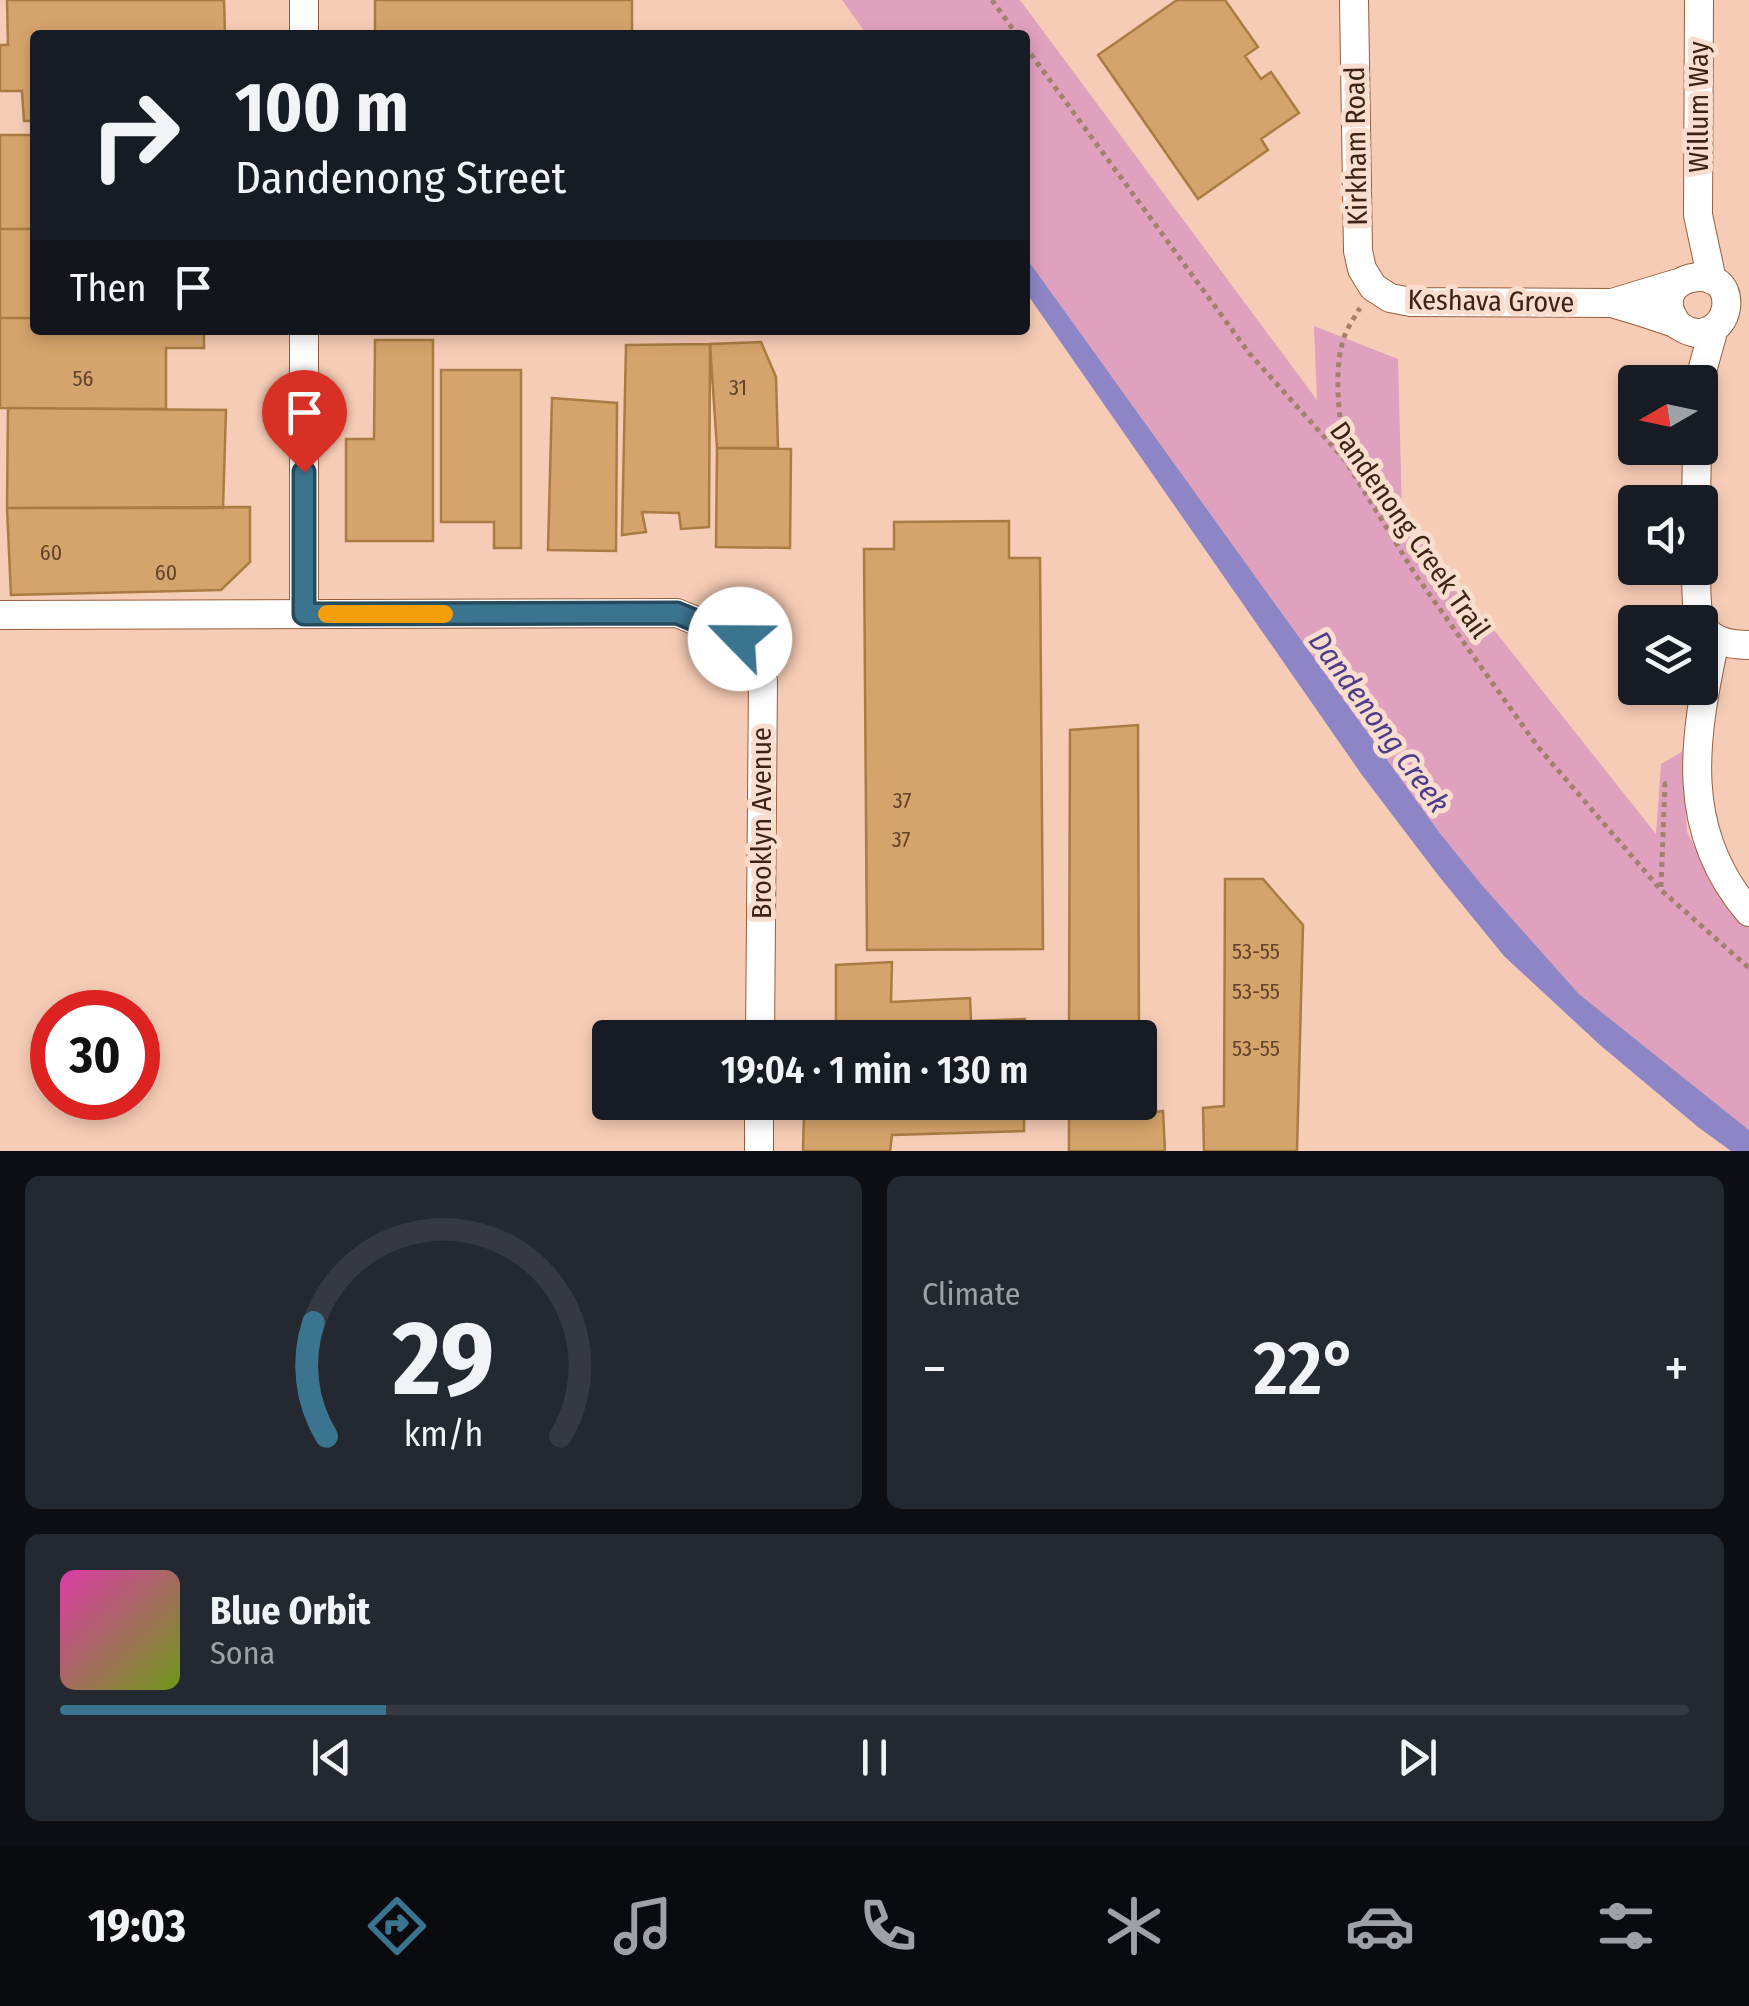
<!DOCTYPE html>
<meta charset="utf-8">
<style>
body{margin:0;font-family:"Fira Sans Condensed",sans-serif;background:#242831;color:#f1f3f6;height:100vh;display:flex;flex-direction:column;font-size:38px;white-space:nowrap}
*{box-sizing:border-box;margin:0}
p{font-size:32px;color:#9ea1a6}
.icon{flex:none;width:55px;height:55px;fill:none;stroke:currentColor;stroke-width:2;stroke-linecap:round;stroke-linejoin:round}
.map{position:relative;height:1151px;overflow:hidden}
.sheet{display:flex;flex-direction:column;gap:25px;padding:25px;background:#0d0f14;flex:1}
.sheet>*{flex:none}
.top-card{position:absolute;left:30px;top:30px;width:1000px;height:305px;border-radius:10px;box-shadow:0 5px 15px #0003;background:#171b24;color:#f1f3f6;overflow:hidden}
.needle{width:65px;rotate:261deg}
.buttons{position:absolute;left:1618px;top:365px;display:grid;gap:20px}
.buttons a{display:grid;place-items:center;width:100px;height:100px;border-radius:10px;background:#171b24;box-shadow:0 5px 15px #0003;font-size:50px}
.speed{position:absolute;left:30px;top:990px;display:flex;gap:20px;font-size:50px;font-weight:700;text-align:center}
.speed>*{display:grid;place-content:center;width:130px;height:130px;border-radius:50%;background:#171b24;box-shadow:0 5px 15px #0003;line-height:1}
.speed .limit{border:15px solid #d22;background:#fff;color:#111}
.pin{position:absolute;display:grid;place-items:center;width:85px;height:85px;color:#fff;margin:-102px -42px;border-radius:50% 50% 50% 0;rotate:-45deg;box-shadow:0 0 10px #0007}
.pin .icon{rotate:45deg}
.me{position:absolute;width:110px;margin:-55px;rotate:293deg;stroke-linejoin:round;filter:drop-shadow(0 0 8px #0008)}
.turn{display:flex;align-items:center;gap:35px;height:210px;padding:0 40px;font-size:45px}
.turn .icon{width:130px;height:130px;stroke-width:2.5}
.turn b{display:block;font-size:70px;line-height:85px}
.then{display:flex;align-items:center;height:95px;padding:0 40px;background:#0003;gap:20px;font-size:38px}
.big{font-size:75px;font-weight:600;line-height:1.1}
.sheet .card{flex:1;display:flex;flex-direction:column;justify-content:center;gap:15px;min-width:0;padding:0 35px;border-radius:15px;background:#242831}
.sheet .dial{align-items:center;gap:0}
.dial svg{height:260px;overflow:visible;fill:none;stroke:#363941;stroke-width:7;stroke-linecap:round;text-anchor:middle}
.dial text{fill:#f1f3f6;stroke:none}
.song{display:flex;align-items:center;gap:30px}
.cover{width:120px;height:120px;border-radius:15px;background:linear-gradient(135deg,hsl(320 70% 55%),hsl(80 70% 35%))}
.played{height:10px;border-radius:5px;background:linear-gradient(90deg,#3b748e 20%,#363941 20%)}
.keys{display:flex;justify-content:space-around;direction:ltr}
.heat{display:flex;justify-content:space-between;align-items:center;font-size:55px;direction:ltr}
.sheet .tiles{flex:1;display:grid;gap:25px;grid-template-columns:1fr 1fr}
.card:last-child{grid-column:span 2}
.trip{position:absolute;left:592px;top:1020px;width:565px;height:100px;border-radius:10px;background:#171b24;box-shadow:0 5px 15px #0003;font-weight:600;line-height:100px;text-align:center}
.menu{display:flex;height:160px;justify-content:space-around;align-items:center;background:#090b0e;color:#9ea1a6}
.menu .icon{width:70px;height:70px}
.menu .current{color:#3b748e}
.menu b{font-size:45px;color:#f1f3f6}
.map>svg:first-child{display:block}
.green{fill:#e0a1be}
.water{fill:#8e85c6}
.building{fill:#d5a46c;stroke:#aa7c43;stroke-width:2.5}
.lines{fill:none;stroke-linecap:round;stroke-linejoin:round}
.minor-casing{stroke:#995d3a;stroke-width:30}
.path{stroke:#a4816e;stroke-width:5;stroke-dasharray:5 5;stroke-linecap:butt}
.minor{stroke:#fff;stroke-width:28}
.route-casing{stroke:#264b5c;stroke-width:25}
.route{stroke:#3b748e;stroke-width:18}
.slow{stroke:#f59e0b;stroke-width:18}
.labels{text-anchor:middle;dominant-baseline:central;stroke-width:10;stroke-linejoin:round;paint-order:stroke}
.number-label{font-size:22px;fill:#63432a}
.street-label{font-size:28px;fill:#3d2314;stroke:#f9ddce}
.water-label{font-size:30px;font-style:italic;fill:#4d3c8b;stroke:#f9ddce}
</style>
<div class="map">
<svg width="1749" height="1151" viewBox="0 0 1749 1151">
<rect width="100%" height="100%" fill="#f6ccb6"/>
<!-- green -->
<path class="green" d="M842 0H1020L1317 400 1314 326 1398 359 1402 514 1656 834 1661 764 1683 751 1687 832 1723 901 1749 928V1130L1579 994 1481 884 1439 832 1025 256V35H867Z"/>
<!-- water -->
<path class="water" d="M1025 256 1439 832 1481 884 1579 994 1749 1130V1151H1731L1698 1127 1600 1045 1504 956 1438 875 1362 775 1025 291Z"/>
<!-- building -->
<path class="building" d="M7 0H224L225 35H35V121H24L22 91H0V45H8Z
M375 0H632V33H647V35H375Z
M1177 0H1225L1258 47 1245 56 1261 79 1271 72 1299 113 1261 139 1268 150 1198 199 1098 55Z
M0 135H35V229H0Z
M0 229H35V318H0Z
M0 318H35V330H204V348H166V409L0 408Z
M375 340H433V541H346V439H374Z
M761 342 776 377 778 448H717L710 344Z
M710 344 709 527 681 529 679 513 642 512 646 532 622 535 626 345Z
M441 370H521V548H494V522H441Z
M552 398 617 403 616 551 548 550Z
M8 408 226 410 223 508H7Z
M717 448 791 449 790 548 716 547Z
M250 507V562L221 590 11 595 7 508Z
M1009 521V558H1040L1043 949 867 950 864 549H894V522Z
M1138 725 1139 1038H1069L1070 730Z
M1225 879H1263L1303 925 1297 1151H1204L1203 1108 1224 1106Z
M892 962 891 1002 970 998 971 1021 1025 1019 1024 1038H836V965Z
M836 1102H1024V1131L892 1135 890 1151H803L804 1113 836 1114Z
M1069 1102H1140V1114L1163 1111 1165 1151H1069Z"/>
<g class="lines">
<!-- minor casing -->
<g class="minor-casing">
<path id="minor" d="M304 0V35
M1354 0 1358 251 1362 269 1373 287 1390 298 1411 302 1612 303 1678 283
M1699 0 1698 215 1712 280
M1612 303C1633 309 1652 315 1672 322 1679 325 1685 331 1692 332 1699 334 1701 333 1708 331 1718 327 1724 319 1726 308 1733 256 1640 275 1678 325
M304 330V614
M1699 382 1714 328
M1696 502 1697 448
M1696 568C1697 613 1692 645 1749 645
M0 615 677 613 740 639 763 681 760 1038
M1715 640C1694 738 1678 829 1749 912
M759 1151V1102"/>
</g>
<!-- path -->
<path class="path" d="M992 0 1017 35
M1025 46 1249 353 1345 460 1415 574 1538 747 1661 890 1749 968
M1344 457C1341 421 1333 380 1342 344 1345 331 1353 320 1360 308
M1661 887 1665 784 1671 783"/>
<!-- minor -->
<use href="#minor" class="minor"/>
</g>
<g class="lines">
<!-- route casing -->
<g class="route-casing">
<path id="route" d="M304 472V614L677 613 740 639"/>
</g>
<!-- route -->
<use href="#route" class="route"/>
<!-- slow -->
<path class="slow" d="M327 614H444"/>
</g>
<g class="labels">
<!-- number labels -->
<g class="number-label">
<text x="83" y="378">56</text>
<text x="738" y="387">31</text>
<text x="51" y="552">60</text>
<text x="166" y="572">60</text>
<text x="902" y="800">37</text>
<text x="901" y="839">37</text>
<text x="1256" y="951">53-55</text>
<text x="1256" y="991">53-55</text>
<text x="1256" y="1048">53-55</text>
</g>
<!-- street labels -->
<g class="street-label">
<text transform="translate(1698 107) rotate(-90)">Willum Way</text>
<text transform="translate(1356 146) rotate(-91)">Kirkham Road</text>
<text transform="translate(1491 301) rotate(1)">Keshava Grove</text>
<text transform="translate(1410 530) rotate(55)">Dandenong Creek Trail</text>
<text transform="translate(761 823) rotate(-90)">Brooklyn Avenue</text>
</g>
<!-- water labels -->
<g class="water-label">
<text transform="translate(1379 722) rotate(54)">Dandenong Creek</text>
</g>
</g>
</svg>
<div class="buttons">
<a><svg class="needle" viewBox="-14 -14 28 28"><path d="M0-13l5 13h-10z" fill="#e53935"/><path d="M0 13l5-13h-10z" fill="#9ea1a6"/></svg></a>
<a><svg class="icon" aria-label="sound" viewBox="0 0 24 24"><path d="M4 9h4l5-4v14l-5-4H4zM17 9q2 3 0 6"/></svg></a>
<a><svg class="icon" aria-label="layers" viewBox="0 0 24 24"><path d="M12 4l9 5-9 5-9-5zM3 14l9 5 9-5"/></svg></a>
</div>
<div class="speed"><div class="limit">30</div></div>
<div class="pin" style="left:304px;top:472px;background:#d93025"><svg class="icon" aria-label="arrive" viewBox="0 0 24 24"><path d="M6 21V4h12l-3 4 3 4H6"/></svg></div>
<svg class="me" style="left:740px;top:639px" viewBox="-20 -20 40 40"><circle r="19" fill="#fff"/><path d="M0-13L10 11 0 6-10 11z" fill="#3b748e"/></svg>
<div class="trip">19:04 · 1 min · 130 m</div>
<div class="top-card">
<div class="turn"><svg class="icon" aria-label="right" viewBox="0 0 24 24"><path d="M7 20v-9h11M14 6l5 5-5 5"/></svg><div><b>100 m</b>Dandenong Street</div></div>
<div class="then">Then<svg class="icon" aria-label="arrive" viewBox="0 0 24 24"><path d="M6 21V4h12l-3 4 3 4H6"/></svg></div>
</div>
</div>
<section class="sheet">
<div class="tiles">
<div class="card dial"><svg viewBox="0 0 100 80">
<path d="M14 69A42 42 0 1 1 86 69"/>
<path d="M14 69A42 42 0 0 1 10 34" stroke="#3b748e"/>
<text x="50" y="56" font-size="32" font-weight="700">29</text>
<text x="50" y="72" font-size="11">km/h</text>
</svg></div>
<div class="card"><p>Climate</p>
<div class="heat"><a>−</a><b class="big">22°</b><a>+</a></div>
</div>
<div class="card">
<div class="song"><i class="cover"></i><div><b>Blue Orbit</b><p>Sona</p></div></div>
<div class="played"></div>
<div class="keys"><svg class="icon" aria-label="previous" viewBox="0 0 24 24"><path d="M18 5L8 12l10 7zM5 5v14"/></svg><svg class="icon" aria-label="pause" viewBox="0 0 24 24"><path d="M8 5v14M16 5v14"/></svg><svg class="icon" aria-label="next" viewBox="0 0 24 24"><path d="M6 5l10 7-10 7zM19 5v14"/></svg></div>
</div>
</div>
</section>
<nav class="menu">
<b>19:03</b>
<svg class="icon current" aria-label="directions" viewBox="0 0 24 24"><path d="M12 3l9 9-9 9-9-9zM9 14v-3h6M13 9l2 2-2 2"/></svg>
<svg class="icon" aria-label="music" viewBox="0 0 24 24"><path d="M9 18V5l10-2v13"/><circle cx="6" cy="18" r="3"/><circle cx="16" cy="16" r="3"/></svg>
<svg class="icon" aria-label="phone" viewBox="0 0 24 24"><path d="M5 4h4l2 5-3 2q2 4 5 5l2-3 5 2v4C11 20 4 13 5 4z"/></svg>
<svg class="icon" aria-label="climate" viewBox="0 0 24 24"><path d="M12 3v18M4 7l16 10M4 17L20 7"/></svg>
<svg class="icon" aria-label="car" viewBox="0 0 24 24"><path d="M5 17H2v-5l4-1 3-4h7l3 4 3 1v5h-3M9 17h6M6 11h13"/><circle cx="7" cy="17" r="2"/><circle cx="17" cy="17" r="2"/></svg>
<svg class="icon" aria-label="filters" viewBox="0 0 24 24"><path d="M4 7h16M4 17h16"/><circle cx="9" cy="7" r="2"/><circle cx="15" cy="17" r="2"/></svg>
</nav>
